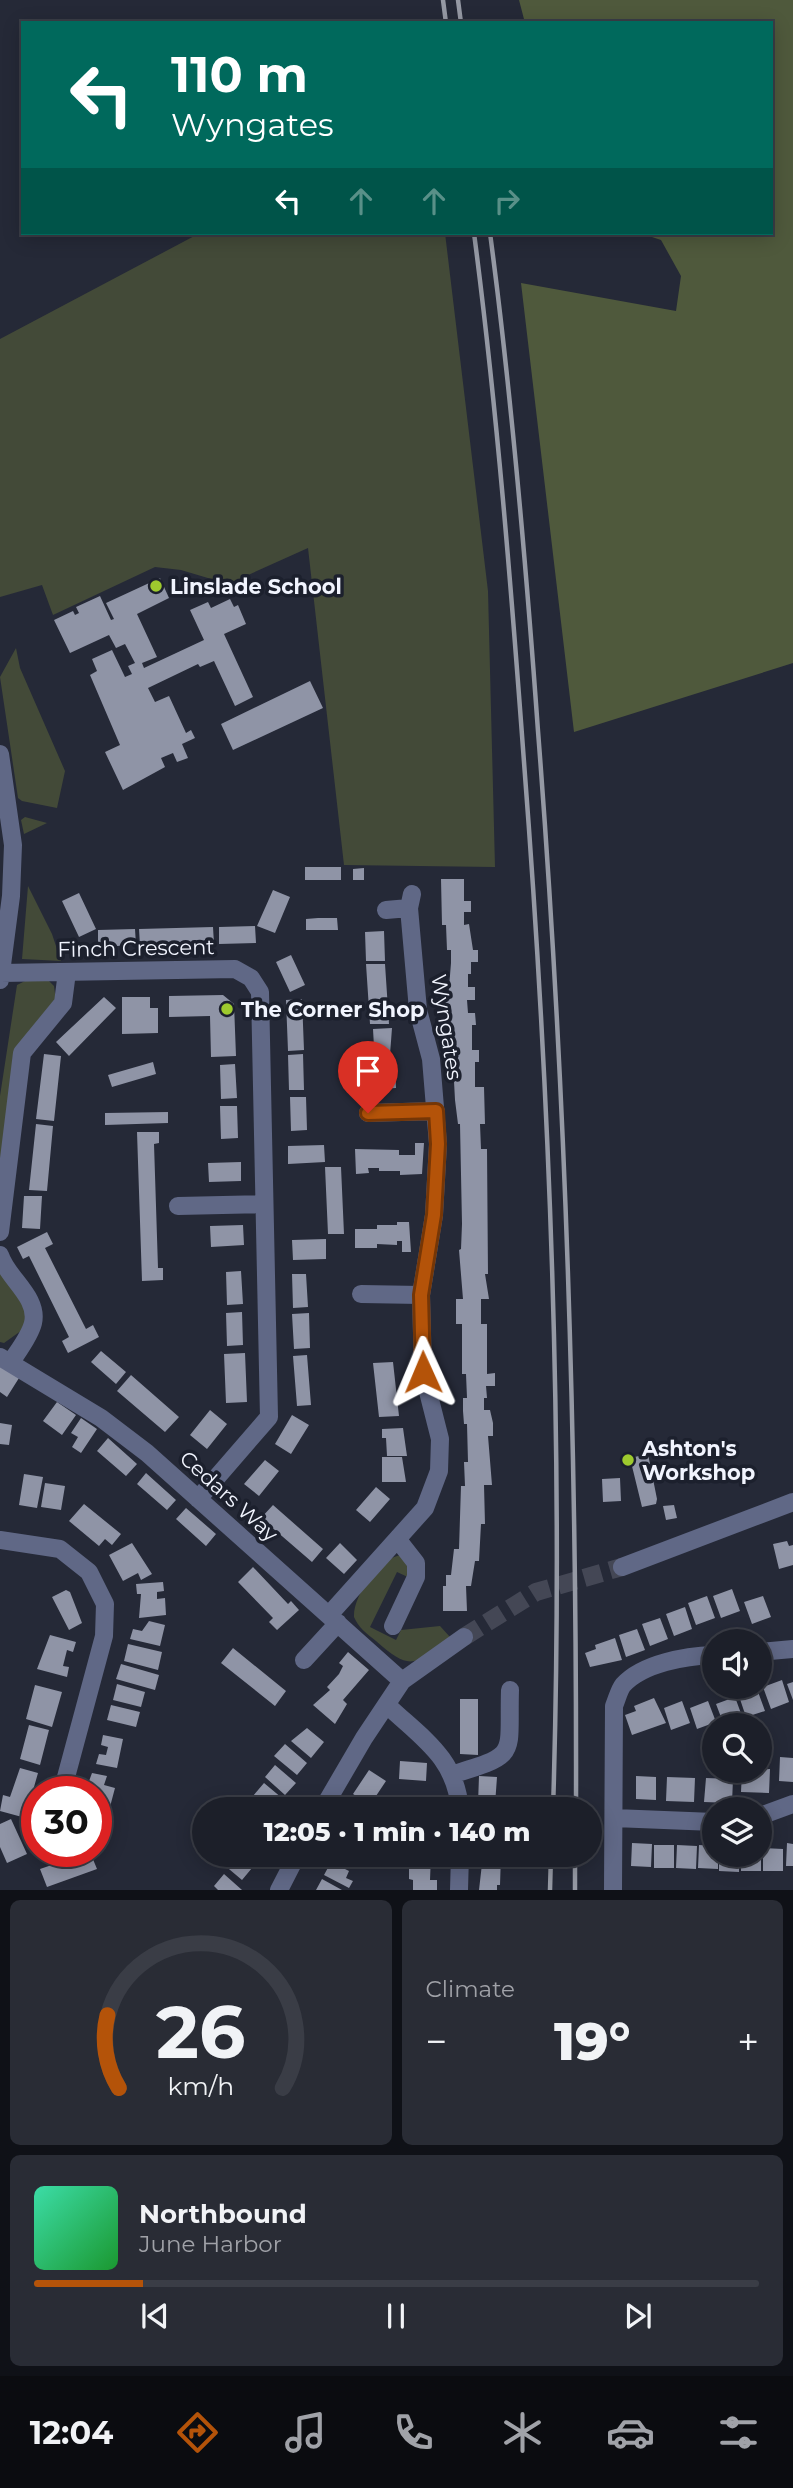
<!DOCTYPE html>
<meta charset="utf-8">
<style>
body{margin:0;font-family:Montserrat,sans-serif;background:#292c35;color:#f1f3f6;height:100vh;display:flex;flex-direction:column;font-size:26px;white-space:nowrap}
*{box-sizing:border-box;margin:0}
p{font-size:23px;color:#a0a2a8}
.icon{flex:none;width:38px;height:38px;fill:none;stroke:currentColor;stroke-width:2;stroke-linecap:round;stroke-linejoin:round}
.map{position:relative;height:1890px;overflow:hidden}
.details{display:flex;flex-direction:column;gap:10px;padding:10px;background:#0f1117;flex:1}
.details>*{flex:none}
.banner{position:absolute;left:21px;top:21px;width:752px;height:214px;border-radius:0px;box-shadow:0 4px 18px #0003,0 0 0 2px #3a3d46;background:#00695c;color:#fff;overflow:hidden}
.fabs{position:absolute;left:702px;top:1629px;display:grid;gap:14px}
.fabs a{display:grid;place-items:center;width:70px;height:70px;border-radius:50%;background:#1c1f29;box-shadow:0 4px 18px #0003,0 0 0 2px #3a3d46;font-size:35px}
.speed{position:absolute;left:21px;top:1776px;display:flex;gap:14px;font-size:35px;font-weight:700;text-align:center}
.speed>*{display:grid;place-content:center;width:91px;height:91px;border-radius:50%;background:#1c1f29;box-shadow:0 4px 18px #0003,0 0 0 2px #3a3d46;line-height:1}
.speed .limit{border:10px solid #d22;background:#fff;color:#111}
.pin{position:absolute;display:grid;place-items:center;width:60px;height:60px;color:#fff;margin:-72px -30px;border-radius:50% 50% 50% 0;rotate:-45deg;box-shadow:0 0 7px #0007}
.pin .icon{rotate:45deg}
.me{position:absolute;width:77px;margin:-38px;rotate:359deg;stroke-linejoin:round;filter:drop-shadow(0 0 5px #0008)}
.turn{display:flex;align-items:center;gap:24px;height:147px;padding:0 35px;font-size:32px}
.turn .icon{width:91px;height:91px;stroke-width:2.5}
.turn b{display:block;font-size:49px;line-height:60px}
.lanes{display:flex;align-items:center;height:66px;padding:0 35px;background:#0003;justify-content:center;gap:35px;direction:ltr}
.lanes .off{opacity:.35}
.big{font-size:52px;font-weight:800;line-height:1.1}
.details .card{flex:1;display:flex;flex-direction:column;justify-content:center;gap:10px;min-width:0;padding:0 24px;border-radius:10px;background:#292c35}
.details .dial{align-items:center;gap:0}
.dial svg{height:182px;overflow:visible;fill:none;stroke:#3a3d46;stroke-width:7;stroke-linecap:round;text-anchor:middle}
.dial text{fill:#f1f3f6;stroke:none}
.song{display:flex;align-items:center;gap:21px}
.cover{width:84px;height:84px;border-radius:10px;background:linear-gradient(135deg,hsl(160 70% 55%),hsl(130 70% 35%))}
.played{height:7px;border-radius:4px;background:linear-gradient(90deg,#b45309 15%,#3a3d46 15%)}
.keys{display:flex;justify-content:space-around;direction:ltr}
.heat{display:flex;justify-content:space-between;align-items:center;font-size:38px;direction:ltr}
.details .tiles{flex:1;display:grid;gap:10px;grid-template-columns:1fr 1fr}
.card:last-child{grid-column:span 2}
.trip{position:absolute;left:192px;top:1797px;width:410px;height:70px;border-radius:35px;background:#1c1f29;box-shadow:0 4px 18px #0003,0 0 0 2px #3a3d46;font-weight:800;line-height:70px;text-align:center}
.tab-bar{display:flex;height:112px;justify-content:space-around;align-items:center;background:#0b0c10;color:#a0a2a8}
.tab-bar .icon{width:49px;height:49px}
.tab-bar .active{color:#b45309}
.tab-bar b{font-size:32px;color:#f1f3f6}
.map>svg:first-child{display:block}
.green{fill:#434a38}
.forest{fill:#4f593c}
.building{fill:#8f94a6}
.lines{fill:none;stroke-linecap:round;stroke-linejoin:round}
.minor-tunnel{stroke:#444755;stroke-width:18;stroke-dasharray:18 9;stroke-linecap:butt}
.minor{stroke:#606886;stroke-width:18}
.rail{stroke:#9599a4;stroke-width:4.5}
.route-casing{stroke:#753606;stroke-width:18}
.route{stroke:#b45309;stroke-width:12}
.poi-dot{fill:#9eca2e;stroke:#1c202d;stroke-width:2.5}
.labels{text-anchor:middle;dominant-baseline:central;stroke-width:7;stroke-linejoin:round;paint-order:stroke}
.poi-label{font-size:21px;font-weight:bold;fill:#f1f4fe;stroke:#1c202d;text-anchor:start}
.street-label{font-size:21px;fill:#f1f4fe;stroke:#1c202d}
</style>
<div class="map">
<svg width="793" height="1890" viewBox="0 0 793 1890">
<rect width="100%" height="100%" fill="#252937"/>
<!-- green -->
<path class="green" d="M200 233H445L488 591 495 867 344 865 308 548 228 584 181 570 155 567 53 615 42 585 0 597V339Z
M16 648 20 668 65 771 57 808 22 801 18 798 0 677Z
M25 817 47 823 24 834 21 820Z
M28 886 52 934 61 961 22 959Z
M29 979 48 980 54 986 56 1001 30 1031 0 1166V1096L17 985Z
M0 1273 29 1308 25 1328 4 1343 0 1342Z
M401 1555 408 1559 410 1578 397 1572 370 1627 396 1640 401 1630 440 1626 450 1637C415 1664 412 1673 376 1641 367 1634 358 1627 354 1617 353 1595 380 1558 401 1555Z"/>
<!-- forest -->
<path class="forest" d="M519 0H793V663L574 732 521 283 676 311 681 276 661 240 640 233H772V23H525Z"/>
<!-- building -->
<path class="building" d="M160 578 169 598 137 614 157 657 142 663 144 668 204 640 190 610 208 602 211 608 230 599 234 607 238 605 246 624 224 634 253 697 235 706 214 661 200 667 198 664 148 688 155 702 169 696 186 733 191 730 195 738 182 744 188 758 177 762 173 753 161 758 165 767 123 790 105 752 120 745 90 675 97 671 92 659 112 650 125 677 132 674 128 666 135 663 125 644 116 648 109 635 70 653 54 620 73 611 75 615 79 613 76 607 100 596 111 620 114 619 106 603Z
M310 681 323 708 233 750 221 724Z
M305 867H341V880H305Z
M364 868V880H353V869Z
M441 879H464V901H471V912H464V925L469 924 473 950H478V962H471V974H468V987H475V1000H467L468 1013H475L476 1025H472V1050H479V1062H475V1087H484L485 1124H480L481 1149H487L488 1274H485L489 1299H481V1324H487V1374L495 1373V1386H486L487 1398H484V1410H490L493 1423V1436H488L492 1485H484L485 1524H481L479 1561H475L471 1586H466L467 1611H443V1586H446V1575H451L454 1549H459L461 1486H465L464 1462H468L467 1424H464L463 1411V1398H467L466 1374H462V1324H456V1299H463L459 1250 461 1249 462 1224 460 1124H458L455 1100 451 1025 449 1026 448 1013H444V1000H448L451 963V950H447L446 925H442Z
M273 890 290 897 275 933 257 926Z
M79 893 96 929 79 937 62 901Z
M318 918H337L338 930H306V919Z
M255 926 256 943 219 944V927Z
M213 927 214 944 140 946 139 929Z
M135 929 136 945 98 947V930Z
M384 931 385 961H366L365 932Z
M291 955 305 985 290 992 276 962Z
M366 964H385L389 1024H370Z
M223 995 234 1004 236 1056 211 1057 210 1016 169 1017V996Z
M104 997 116 1008 69 1056 56 1042Z
M122 997H150V1008H158V1033L122 1034Z
M302 999 304 1050 288 1051 286 1000Z
M392 1028 389 1068 395 1067 396 1088 377 1089 376 1068H369L368 1047H374L373 1029Z
M44 1054 61 1056 54 1121 36 1119Z
M303 1054 304 1090H289L288 1055Z
M153 1062 156 1074 112 1087 108 1075Z
M235 1064 237 1098 221 1099 220 1065Z
M290 1097H306L307 1130 291 1131Z
M220 1106H237L238 1138 221 1139Z
M168 1112V1123L105 1125V1113Z
M36 1124 53 1126 47 1191 29 1190Z
M137 1132H159V1143L154 1144 158 1268H163V1280L142 1281Z
M415 1143H424L422 1174 400 1175V1171H379V1168H368L369 1173 356 1174 355 1149 399 1150V1155H415Z
M324 1145 325 1162 288 1164V1146Z
M241 1162V1181L209 1182 208 1163Z
M325 1167H341L344 1234H328Z
M24 1196H42L40 1229 22 1228Z
M397 1222H409L411 1252H402V1241H397V1245L377 1244V1248H355V1229H377V1225H397Z
M243 1225 244 1245 211 1247 210 1226Z
M47 1232 53 1244 45 1248 86 1329 93 1325 99 1337 68 1353 62 1341 69 1337 29 1256 23 1259 17 1247Z
M326 1239V1259L293 1260 292 1240Z
M241 1271 243 1304 227 1305 226 1272Z
M292 1274H306L308 1307 293 1308Z
M242 1312 243 1345 227 1346 226 1313Z
M309 1313 310 1348 294 1349 292 1314Z
M101 1351 126 1372 116 1384 91 1362Z
M245 1353 247 1402 226 1403 224 1354Z
M307 1355 311 1405 297 1406 293 1356Z
M393 1362 399 1416 379 1417 373 1363Z
M0 1366 19 1378 7 1397 0 1392Z
M131 1375 179 1417 165 1432 117 1391Z
M57 1402 76 1415 62 1435 43 1421Z
M210 1410 227 1424 207 1449 190 1435Z
M292 1415 309 1425 291 1454 275 1444Z
M81 1418 97 1429 81 1453 72 1447 78 1437 71 1433Z
M0 1423 12 1425 9 1445 0 1444Z
M403 1428 407 1456H387L386 1438H382V1429Z
M108 1438 137 1464 126 1476 97 1451Z
M648 1454 657 1499 656 1504 642 1507 630 1458Z
M382 1457H402L406 1482H382Z
M265 1460 279 1471 259 1496 244 1484Z
M146 1473 176 1500 167 1510 137 1484Z
M24 1474 43 1477 37 1508 19 1505Z
M620 1478 621 1501 603 1502 602 1479Z
M45 1483 65 1486 61 1510 41 1507Z
M376 1487 390 1499 370 1522 356 1510Z
M84 1504 121 1534 112 1545 105 1539 99 1546 69 1521Z
M273 1505 323 1549 312 1562 261 1518Z
M674 1505 677 1518 666 1520 663 1506Z
M186 1508 216 1534 206 1546 176 1519Z
M787 1541 789 1546 793 1545V1565L779 1569 773 1544Z
M132 1543 152 1574 141 1580 138 1573 123 1581 109 1555Z
M340 1543 357 1560 344 1574 326 1558Z
M253 1567 288 1604 291 1601 299 1610 277 1630 269 1622 273 1618 238 1582Z
M163 1582 164 1591 157 1592V1599L165 1598 166 1615 139 1618 141 1594H137L136 1584Z
M732 1589 740 1611 721 1618 713 1596Z
M66 1590 70 1592 82 1623 69 1630 52 1597Z
M707 1596 715 1618 696 1625 688 1603Z
M763 1596 771 1617 752 1624 744 1602Z
M685 1607 692 1629 674 1636 666 1614Z
M660 1618 668 1639 650 1646 642 1624Z
M149 1621 165 1625 160 1646 130 1639 133 1629 142 1631Z
M637 1629 645 1650 626 1657 619 1635Z
M50 1635 76 1642 73 1652 67 1650 63 1666 69 1667 67 1677 37 1669Z
M615 1638 622 1660 590 1667 585 1653 596 1649 595 1645Z
M128 1644 162 1652 158 1670 124 1661Z
M233 1648 286 1691 275 1706 221 1663Z
M348 1652 369 1670 343 1700 347 1704 335 1724 313 1705 330 1690 327 1687 339 1674 343 1666 339 1663Z
M121 1664 159 1675 155 1690 116 1679Z
M782 1680 789 1702 771 1709 763 1687Z
M793 1682V1700L787 1684Z
M117 1684 145 1692 141 1707 113 1700Z
M35 1685 62 1692 52 1727 26 1719Z
M757 1689 765 1711 746 1717 739 1696Z
M735 1697 743 1719 724 1725 716 1704Z
M654 1698 666 1723 632 1735 625 1715 636 1711 634 1706Z
M460 1699H478V1755L460 1754Z
M682 1701 690 1723 671 1730 664 1708Z
M708 1701 716 1722 697 1729 690 1708Z
M111 1705 140 1712 136 1727 107 1720Z
M29 1725 49 1730 40 1765 20 1759Z
M307 1728 324 1742 311 1758 291 1741Z
M103 1735 123 1739 117 1768 96 1764 99 1754 106 1755 108 1747 101 1745Z
M285 1744 307 1763 297 1775 274 1756Z
M780 1757 793 1758V1782L779 1781Z
M400 1761 427 1763 426 1781 399 1779Z
M275 1765 296 1783 285 1795 265 1777Z
M20 1768 38 1773 28 1808 25 1807 22 1817 0 1811 3 1795 10 1797Z
M770 1769 769 1793 741 1792 742 1771Z
M369 1770 386 1781 370 1805 353 1794Z
M92 1773 107 1776 104 1785 115 1788 107 1818 96 1815V1792H85Z
M479 1776 497 1777 495 1805 478 1804Z
M636 1776 656 1777V1800L636 1799Z
M667 1777 695 1778 694 1802 666 1801Z
M706 1778 733 1779 732 1803 704 1802Z
M264 1783 288 1803 283 1810H269L253 1796Z
M11 1819 27 1854 7 1863 0 1847V1824Z
M632 1843 652 1844 651 1867 631 1866Z
M787 1843 793 1844V1866H786Z
M654 1845H674V1868H654Z
M677 1845 697 1846 696 1869 676 1868Z
M699 1845 714 1846V1855H718V1869L698 1868Z
M763 1848 783 1849V1871H763Z
M90 1852 97 1869 47 1887 40 1869Z
M231 1855H236L252 1868 242 1880 223 1864Z
M242 1855H259L252 1864Z
M331 1855H361L356 1867Z
M409 1855H431L430 1880H437V1890H413V1880L409 1879Z
M483 1855H501L500 1885H497V1890H479Z
M719 1855H739V1872L719 1871Z
M741 1855H761V1871H741Z
M331 1862 349 1871 346 1878 353 1881 349 1888 324 1875Z
M224 1874 242 1890H218L214 1886Z
M322 1879 342 1890H316Z"/>
<g class="lines">
<!-- minor-tunnel -->
<path class="minor-tunnel" d="M464 1637 536 1592 622 1567"/>
<!-- minor -->
<path class="minor" d="M0 754 13 845 11 896 0 980
M386 910 409 908
M1 973 235 969 251 978 260 992 269 1417 198 1499
M368 1113 436 1111
M178 1206 263 1204
M0 1232 22 1053 63 1003 67 972
M0 1255C7 1278 39 1297 33 1323 30 1336 18 1351 11 1362
M361 1294 421 1295
M0 1357 101 1418 147 1453 402 1681
M0 1540 60 1549 89 1572 105 1604 104 1636 62 1792
M622 1567 793 1502
M329 1615 425 1508 439 1471 440 1439 423 1372 421 1295 434 1215 438 1144 431 1059 418 1010 409 908 412 894
M393 1626 416 1577V1563L398 1540
M760 1652 793 1649
M304 1660 338 1623
M388 1706C423 1739 456 1758 460 1810
M454 1774C520 1754 508 1756 510 1690
M322 1810 364 1738 402 1681 464 1637
M760 1816 793 1804
M614 1818 714 1822
M37 1819 33 1829 37 1840
M279 1890 297 1855
M459 1890 460 1855
M613 1890 614 1706C617 1699 619 1690 623 1685 643 1663 686 1656 714 1655"/>
<!-- rail -->
<path class="rail" d="M443 0 446 23
M458 0 461 23
M474 233C497 409 511 586 524 762 551 1111 564 1460 553 1810
M490 233C512 398 526 564 538 731 566 1090 577 1449 576 1810
M550 1890 551 1855
M575 1890V1855"/>
</g>
<g class="lines">
<!-- route casing -->
<g class="route-casing">
<path id="route" d="M368 1113 436 1111 438 1144 434 1215 421 1295 423 1372"/>
</g>
<!-- route -->
<use href="#route" class="route"/>
</g>
<!-- markers -->
<g class="poi-dot">
<circle cx="156" cy="586" r="7"/>
<circle cx="227" cy="1009" r="7"/>
<circle cx="628" cy="1460" r="7"/>
</g>
<g class="labels">
<!-- poi labels -->
<g class="poi-label">
<text x="170" y="586">Linslade School</text>
<text x="241" y="1009">The Corner Shop</text>
<text x="642" y="1448">Ashton's<tspan x="642" dy="24">Workshop</tspan></text>
</g>
<!-- street labels -->
<g class="street-label">
<text transform="translate(136 948) rotate(-1)">Finch Crescent</text>
<text transform="translate(447 1027) rotate(81)">Wyngates</text>
<text transform="translate(229 1496) rotate(42)">Cedars Way</text>
</g>
</g>
</svg>
<div class="fabs">
<a><svg class="icon" aria-label="sound" viewBox="0 0 24 24"><path d="M4 9h4l5-4v14l-5-4H4zM17 9q2 3 0 6"/></svg></a>
<a><svg class="icon" aria-label="search" viewBox="0 0 24 24"><circle cx="10" cy="10" r="6"/><path d="M15 15l6 6"/></svg></a>
<a><svg class="icon" aria-label="layers" viewBox="0 0 24 24"><path d="M12 4l9 5-9 5-9-5zM3 14l9 5 9-5"/></svg></a>
</div>
<div class="speed"><div class="limit">30</div></div>
<div class="pin" style="left:368px;top:1113px;background:#d93025"><svg class="icon" aria-label="arrive" viewBox="0 0 24 24"><path d="M6 21V4h12l-3 4 3 4H6"/></svg></div>
<svg class="me" style="left:423px;top:1372px" viewBox="-20 -20 40 40"><path d="M0-17L14 15 0 8-14 15z" fill="#b45309" stroke="#fff" stroke-width="4"/></svg>
<div class="trip">12:05 · 1 min · 140 m</div>
<div class="banner">
<div class="turn"><svg class="icon" aria-label="left" viewBox="0 0 24 24"><path d="M17 20v-9H6M10 6l-5 5 5 5"/></svg><div><b>110 m</b>Wyngates</div></div>
<div class="lanes"><svg class="icon" aria-label="left" viewBox="0 0 24 24"><path d="M17 20v-9H6M10 6l-5 5 5 5"/></svg><svg class="icon off" aria-label="ahead" viewBox="0 0 24 24"><path d="M12 20V5M6 11l6-6 6 6"/></svg><svg class="icon off" aria-label="ahead" viewBox="0 0 24 24"><path d="M12 20V5M6 11l6-6 6 6"/></svg><svg class="icon off" aria-label="right" viewBox="0 0 24 24"><path d="M7 20v-9h11M14 6l5 5-5 5"/></svg></div>
</div>
</div>
<section class="details">
<div class="tiles">
<div class="card dial"><svg viewBox="0 0 100 80">
<path d="M14 69A42 42 0 1 1 86 69"/>
<path d="M14 69A42 42 0 0 1 9 37" stroke="#b45309"/>
<text x="50" y="56" font-size="32" font-weight="700">26</text>
<text x="50" y="72" font-size="11">km/h</text>
</svg></div>
<div class="card"><p>Climate</p>
<div class="heat"><a>−</a><b class="big">19°</b><a>+</a></div>
</div>
<div class="card">
<div class="song"><i class="cover"></i><div><b>Northbound</b><p>June Harbor</p></div></div>
<div class="played"></div>
<div class="keys"><svg class="icon" aria-label="previous" viewBox="0 0 24 24"><path d="M18 5L8 12l10 7zM5 5v14"/></svg><svg class="icon" aria-label="pause" viewBox="0 0 24 24"><path d="M8 5v14M16 5v14"/></svg><svg class="icon" aria-label="next" viewBox="0 0 24 24"><path d="M6 5l10 7-10 7zM19 5v14"/></svg></div>
</div>
</div>
</section>
<nav class="tab-bar">
<b>12:04</b>
<svg class="icon active" aria-label="directions" viewBox="0 0 24 24"><path d="M12 3l9 9-9 9-9-9zM9 14v-3h6M13 9l2 2-2 2"/></svg>
<svg class="icon" aria-label="music" viewBox="0 0 24 24"><path d="M9 18V5l10-2v13"/><circle cx="6" cy="18" r="3"/><circle cx="16" cy="16" r="3"/></svg>
<svg class="icon" aria-label="phone" viewBox="0 0 24 24"><path d="M5 4h4l2 5-3 2q2 4 5 5l2-3 5 2v4C11 20 4 13 5 4z"/></svg>
<svg class="icon" aria-label="climate" viewBox="0 0 24 24"><path d="M12 3v18M4 7l16 10M4 17L20 7"/></svg>
<svg class="icon" aria-label="car" viewBox="0 0 24 24"><path d="M5 17H2v-5l4-1 3-4h7l3 4 3 1v5h-3M9 17h6M6 11h13"/><circle cx="7" cy="17" r="2"/><circle cx="17" cy="17" r="2"/></svg>
<svg class="icon" aria-label="filters" viewBox="0 0 24 24"><path d="M4 7h16M4 17h16"/><circle cx="9" cy="7" r="2"/><circle cx="15" cy="17" r="2"/></svg>
</nav>
